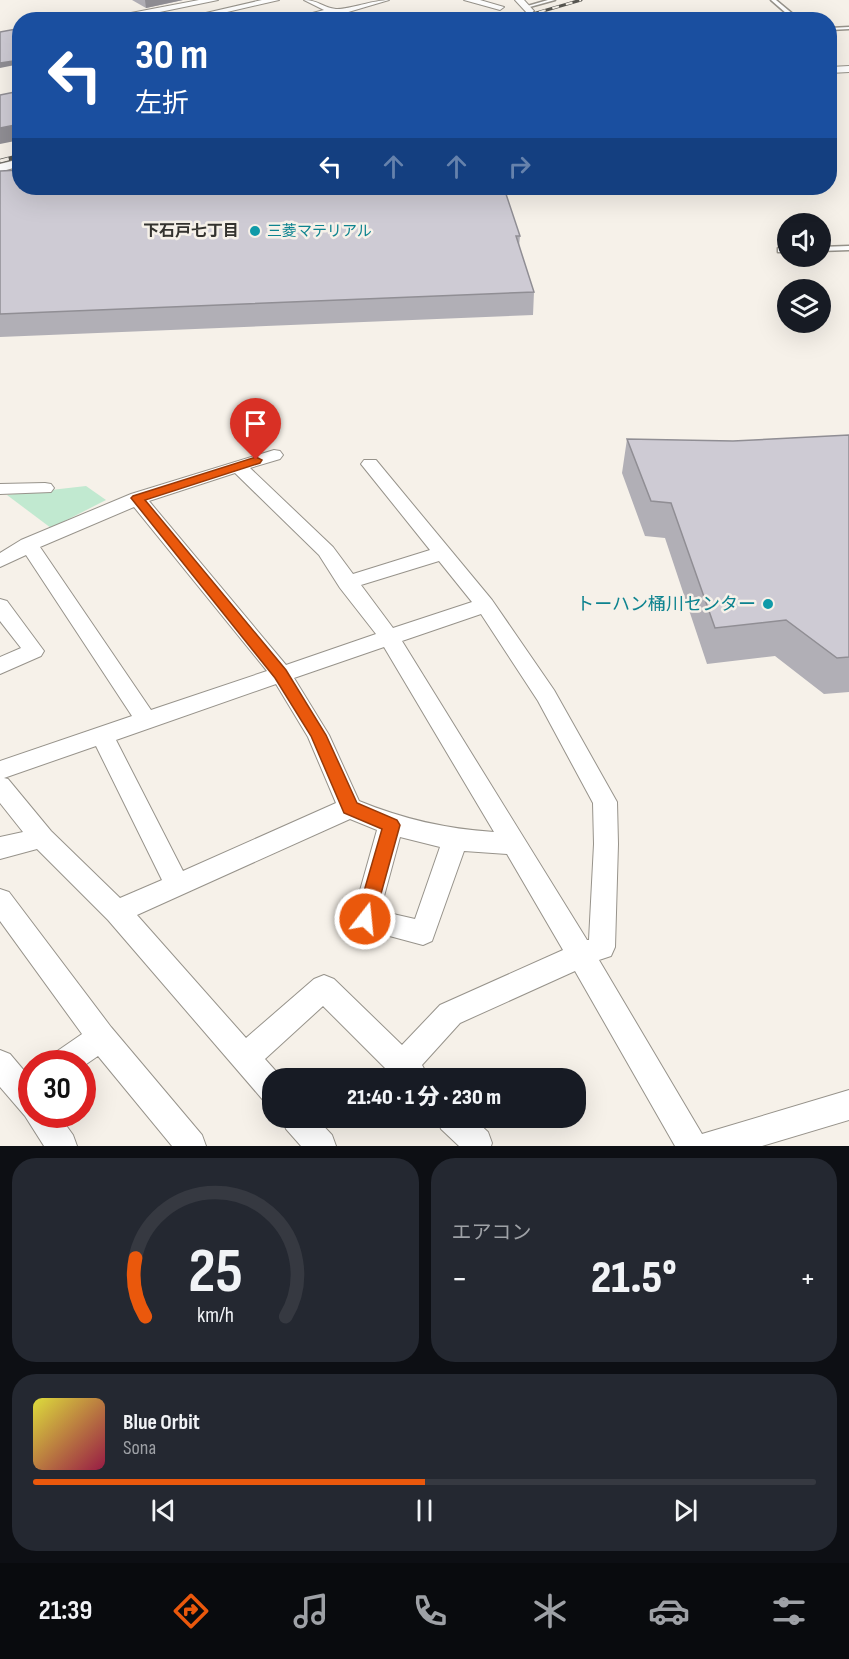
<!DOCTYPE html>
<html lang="ja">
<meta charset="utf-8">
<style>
body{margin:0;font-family:"Sofia Sans Condensed","Noto Sans JP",sans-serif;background:#242831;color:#f1f3f6;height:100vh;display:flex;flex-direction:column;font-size:22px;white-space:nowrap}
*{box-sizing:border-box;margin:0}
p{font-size:20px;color:#9ea1a6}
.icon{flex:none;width:33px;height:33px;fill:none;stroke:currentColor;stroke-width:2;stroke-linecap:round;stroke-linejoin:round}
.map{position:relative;height:1146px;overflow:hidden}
.details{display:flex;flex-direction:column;gap:12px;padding:12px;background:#0d0f14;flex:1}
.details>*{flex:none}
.guide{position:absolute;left:12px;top:12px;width:825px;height:183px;border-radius:24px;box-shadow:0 6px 24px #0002;background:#1a4fa0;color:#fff;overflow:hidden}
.controls{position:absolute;left:777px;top:213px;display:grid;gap:12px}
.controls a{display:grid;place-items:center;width:54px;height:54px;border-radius:50%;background:#171b24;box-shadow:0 6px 24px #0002;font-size:30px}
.speed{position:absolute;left:18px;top:1050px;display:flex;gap:12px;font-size:30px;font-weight:700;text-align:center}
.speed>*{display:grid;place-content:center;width:78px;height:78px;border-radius:50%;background:#171b24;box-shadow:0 6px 24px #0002;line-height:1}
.speed .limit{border:9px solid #d22;background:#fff;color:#111}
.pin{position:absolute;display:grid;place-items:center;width:51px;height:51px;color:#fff;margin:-62px -26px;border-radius:50% 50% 50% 0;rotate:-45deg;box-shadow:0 0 6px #0007}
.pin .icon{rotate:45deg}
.me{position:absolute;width:66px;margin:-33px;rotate:16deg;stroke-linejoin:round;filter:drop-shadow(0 0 4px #0008)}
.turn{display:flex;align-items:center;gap:21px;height:126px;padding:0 24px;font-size:27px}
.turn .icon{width:78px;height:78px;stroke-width:2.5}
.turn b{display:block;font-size:42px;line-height:51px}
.lanes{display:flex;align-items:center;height:57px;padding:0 24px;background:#0003;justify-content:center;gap:30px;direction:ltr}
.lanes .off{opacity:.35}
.big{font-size:45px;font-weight:800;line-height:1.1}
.details .widget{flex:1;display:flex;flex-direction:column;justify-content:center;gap:9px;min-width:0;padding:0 21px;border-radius:24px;background:#242831}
.details .dial{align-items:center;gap:0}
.dial svg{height:156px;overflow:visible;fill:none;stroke:#363941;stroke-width:7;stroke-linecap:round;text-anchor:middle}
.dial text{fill:#f1f3f6;stroke:none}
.song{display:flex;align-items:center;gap:18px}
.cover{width:72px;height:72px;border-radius:9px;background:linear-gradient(135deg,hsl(60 70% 55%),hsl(340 70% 35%))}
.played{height:6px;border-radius:3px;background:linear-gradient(90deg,#ea580c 50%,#363941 50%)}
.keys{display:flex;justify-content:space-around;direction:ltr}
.heat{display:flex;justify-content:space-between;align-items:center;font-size:33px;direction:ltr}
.details .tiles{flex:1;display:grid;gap:12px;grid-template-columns:1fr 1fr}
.widget:last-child{grid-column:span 2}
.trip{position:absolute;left:262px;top:1068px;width:324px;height:60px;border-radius:24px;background:#171b24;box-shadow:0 6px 24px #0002;font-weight:800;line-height:60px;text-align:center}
.dock{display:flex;height:96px;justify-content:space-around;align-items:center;background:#090b0e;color:#9ea1a6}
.dock .icon{width:42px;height:42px}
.dock .current{color:#ea580c}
.dock b{font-size:27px;color:#f1f3f6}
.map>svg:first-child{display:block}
.green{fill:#c1e9d0}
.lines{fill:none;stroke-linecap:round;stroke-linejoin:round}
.lane-casing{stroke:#97938b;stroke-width:3}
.street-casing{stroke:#97938b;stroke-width:2}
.lane{fill:#fff;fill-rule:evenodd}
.street{fill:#fff;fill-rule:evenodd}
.rail-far1-casing{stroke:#575651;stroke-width:3}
.rail-casing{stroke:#575651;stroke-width:4.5}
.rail-far1{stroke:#f6f1e9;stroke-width:2;stroke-dasharray:7;stroke-linecap:butt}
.rail{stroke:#f6f1e9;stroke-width:3;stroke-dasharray:9;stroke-linecap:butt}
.wall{fill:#b1afb6}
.shaded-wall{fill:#908e94}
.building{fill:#cecbd4;stroke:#908e94;stroke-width:1.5}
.route{fill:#ea580c;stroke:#983908;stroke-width:1.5}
.culture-dot{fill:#0f9aa8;stroke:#f6f1e9;stroke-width:2}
.labels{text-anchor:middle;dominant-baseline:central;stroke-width:5;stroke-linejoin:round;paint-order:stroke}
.far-culture-label{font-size:15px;fill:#0d838f;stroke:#f6f1e9;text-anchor:start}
.far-neighbourhood-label{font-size:16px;font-weight:bold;fill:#33322e;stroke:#f6f1e9}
.culture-label{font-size:18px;fill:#0d838f;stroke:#f6f1e9;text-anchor:end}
</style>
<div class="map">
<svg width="849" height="1146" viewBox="0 0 849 1146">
<rect width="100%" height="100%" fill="#f6f1e9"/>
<!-- green -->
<path class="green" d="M86 486 106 500 51 528 7 495Z"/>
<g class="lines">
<!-- lane casing -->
<g class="lane-casing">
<path id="lane" d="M548 0H555L526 8 524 7Z
M771 0H776L800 20H794Z
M528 10H532L538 20H532L533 19Z
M408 15 410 17 391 20V19Z
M849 27V29L830 30V28Z
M849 246V250L820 251V247Z
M778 248H788V252H778Z"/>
</g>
<!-- street casing -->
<g class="street-casing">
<path id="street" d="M199 0H218L121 20H111L110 17Z
M262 0H279L197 19 193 16Z
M304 0C318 0 324 8 336 9 346 10 374 0 389 0L345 13 358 20C348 20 337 14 330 14 315 15 301 20 286 20L324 10Z
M464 0H480L504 7 500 10Z
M515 0H524L534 11 527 13Z
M849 66V72L830 73V67Z
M20 159V166L0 172V164Z
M274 450 280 451 283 455 280 459 250 468 333 547 353 574 430 550 361 464 364 460H376L492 600 554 690 617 802 618 844 615 947 611 956 599 960 702 1134 849 1090V1120L762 1146H675L575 971 460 1023 422 1065 429 1078H395L323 1006 265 1059 282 1078H273V1105L263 1100 108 920 37 849 0 859V837L23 832 0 803V761L132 716 26 555 0 567V553L21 540 131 494ZM235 473 319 555 340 588 376 634 286 665 149 501ZM134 507 267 671 151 710 40 547ZM439 561 472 602 393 628 361 585ZM481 614 538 701 593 803 594 844 589 940H587L402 641ZM384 647 494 832C446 829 403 819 359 801L329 735 294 678ZM276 684 308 737 336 803 183 871 116 740ZM96 746 162 880 120 898 51 831 8 779 4 778ZM350 819 377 830 352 919 356 927 423 945 432 941 464 851 507 854 563 950 440 1005 402 1045 334 979 324 975 314 979 246 1038 137 915ZM400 837 440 847 415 919 380 911Z
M45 483 51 484 54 488 51 492 0 494V484Z
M0 599 7 601 44 651 41 656 0 674V657L21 648 0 621Z
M0 889 9 892 111 1027 202 1135 206 1146H172L98 1056 82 1067V1064H49L53 1054 82 1034 0 921Z
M0 1050 10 1054 32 1080V1114H58L73 1135 77 1146H44L25 1116 0 1087Z
M282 1118H316L332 1135 336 1146H301L286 1129Z
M437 1118H473L488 1132 492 1143 491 1146H459L441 1129Z"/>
</g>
<!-- lane -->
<use href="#lane" class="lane"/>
<!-- street -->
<use href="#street" class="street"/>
<!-- rail-far1 casing -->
<g class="rail-far1-casing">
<path id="rail-far1" d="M512 20 581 0"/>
</g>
<!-- rail casing -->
<g class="rail-casing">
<path id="rail" d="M0 161 20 156"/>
</g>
<!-- rail-far1 -->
<use href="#rail-far1" class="rail-far1"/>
<!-- rail -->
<use href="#rail" class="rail"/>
</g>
<!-- wall -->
<path class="wall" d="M132 0H183L146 8Z
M0 171 520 236 519 246 534 292 533 315 0 337Z
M849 435V692L824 694 775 656 707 664 665 538 645 536 622 473 627 439 733 441Z"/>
<!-- shaded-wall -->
<path class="shaded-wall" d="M145 0H183L146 8Z
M20 60V64L0 68V63Z
M20 124V140L0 144V128Z"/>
<!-- building -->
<path class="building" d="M16 29 20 31V60L0 63V32Z
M20 91V124L0 128V95Z
M20 170V188H504L520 236H516L534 292 0 314V171Z
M849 435V657L837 658 786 620 715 628 671 503 651 501 627 439 733 441Z"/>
<!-- route -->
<path class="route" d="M256 457 262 460 260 463 145 500 286 670 326 735 357 803 397 820 400 825 374 919 372 925 365 927 359 925 356 919 382 829 344 813 311 736 275 678 131 498 133 496Z"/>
<!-- markers -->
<g class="culture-dot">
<circle cx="255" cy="231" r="6"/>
<circle cx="768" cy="604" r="6"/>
</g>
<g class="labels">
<!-- far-culture labels -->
<g class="far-culture-label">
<text x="267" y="231">三菱マテリアル</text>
</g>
<!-- far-neighbourhood labels -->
<g class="far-neighbourhood-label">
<text x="191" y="231">下石戸七丁目</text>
</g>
<!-- culture labels -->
<g class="culture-label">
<text x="756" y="604">トーハン桶川センター</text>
</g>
</g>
</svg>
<div class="controls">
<a><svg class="icon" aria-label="sound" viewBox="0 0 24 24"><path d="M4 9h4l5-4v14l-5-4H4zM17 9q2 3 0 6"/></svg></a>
<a><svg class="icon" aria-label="layers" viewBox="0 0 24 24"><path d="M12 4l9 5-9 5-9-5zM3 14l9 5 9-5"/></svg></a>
</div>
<div class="speed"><div class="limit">30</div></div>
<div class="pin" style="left:256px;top:460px;background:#d93025"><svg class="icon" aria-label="arrive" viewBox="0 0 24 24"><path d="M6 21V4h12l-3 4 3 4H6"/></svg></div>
<svg class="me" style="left:365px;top:919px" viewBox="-20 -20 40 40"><circle r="17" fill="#ea580c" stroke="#fff" stroke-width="3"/><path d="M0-11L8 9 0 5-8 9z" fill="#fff"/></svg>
<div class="trip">21:40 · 1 分 · 230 m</div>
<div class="guide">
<div class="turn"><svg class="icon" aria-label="left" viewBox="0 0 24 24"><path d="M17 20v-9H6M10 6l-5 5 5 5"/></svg><div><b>30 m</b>左折</div></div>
<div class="lanes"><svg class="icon" aria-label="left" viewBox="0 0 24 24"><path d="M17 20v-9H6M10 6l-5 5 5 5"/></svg><svg class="icon off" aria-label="ahead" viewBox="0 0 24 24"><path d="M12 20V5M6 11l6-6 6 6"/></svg><svg class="icon off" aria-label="ahead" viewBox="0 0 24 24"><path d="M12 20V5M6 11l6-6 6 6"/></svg><svg class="icon off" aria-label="right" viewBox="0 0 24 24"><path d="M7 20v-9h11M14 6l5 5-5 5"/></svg></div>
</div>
</div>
<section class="details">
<div class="tiles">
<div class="widget dial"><svg viewBox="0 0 100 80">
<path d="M14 69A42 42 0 1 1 86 69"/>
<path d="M14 69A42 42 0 0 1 9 39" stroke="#ea580c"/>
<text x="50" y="56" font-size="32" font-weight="700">25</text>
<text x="50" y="72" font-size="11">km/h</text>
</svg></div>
<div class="widget"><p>エアコン</p>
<div class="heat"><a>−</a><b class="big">21.5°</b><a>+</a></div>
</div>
<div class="widget">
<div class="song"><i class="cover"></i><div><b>Blue Orbit</b><p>Sona</p></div></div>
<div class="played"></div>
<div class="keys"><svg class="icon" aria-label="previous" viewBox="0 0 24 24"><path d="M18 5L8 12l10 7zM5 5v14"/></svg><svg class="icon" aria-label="pause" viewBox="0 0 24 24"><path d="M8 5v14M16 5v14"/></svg><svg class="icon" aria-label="next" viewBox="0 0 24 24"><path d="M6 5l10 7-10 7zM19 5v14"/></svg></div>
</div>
</div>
</section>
<nav class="dock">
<b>21:39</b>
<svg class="icon current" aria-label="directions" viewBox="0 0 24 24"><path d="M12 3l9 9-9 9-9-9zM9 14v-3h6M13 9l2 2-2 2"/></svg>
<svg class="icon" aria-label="music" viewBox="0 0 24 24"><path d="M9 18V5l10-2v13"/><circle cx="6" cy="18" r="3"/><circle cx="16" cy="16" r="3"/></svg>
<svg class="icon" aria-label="phone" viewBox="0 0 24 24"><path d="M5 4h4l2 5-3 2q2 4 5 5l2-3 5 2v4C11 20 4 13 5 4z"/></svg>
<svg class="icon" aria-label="climate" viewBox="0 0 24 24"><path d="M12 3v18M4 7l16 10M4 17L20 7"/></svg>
<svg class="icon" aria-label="car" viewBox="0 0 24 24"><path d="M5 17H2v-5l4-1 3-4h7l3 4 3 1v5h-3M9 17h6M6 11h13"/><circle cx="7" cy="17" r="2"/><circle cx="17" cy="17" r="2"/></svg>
<svg class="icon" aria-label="filters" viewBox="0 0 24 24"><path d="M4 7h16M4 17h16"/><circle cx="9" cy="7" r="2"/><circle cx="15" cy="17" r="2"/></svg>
</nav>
